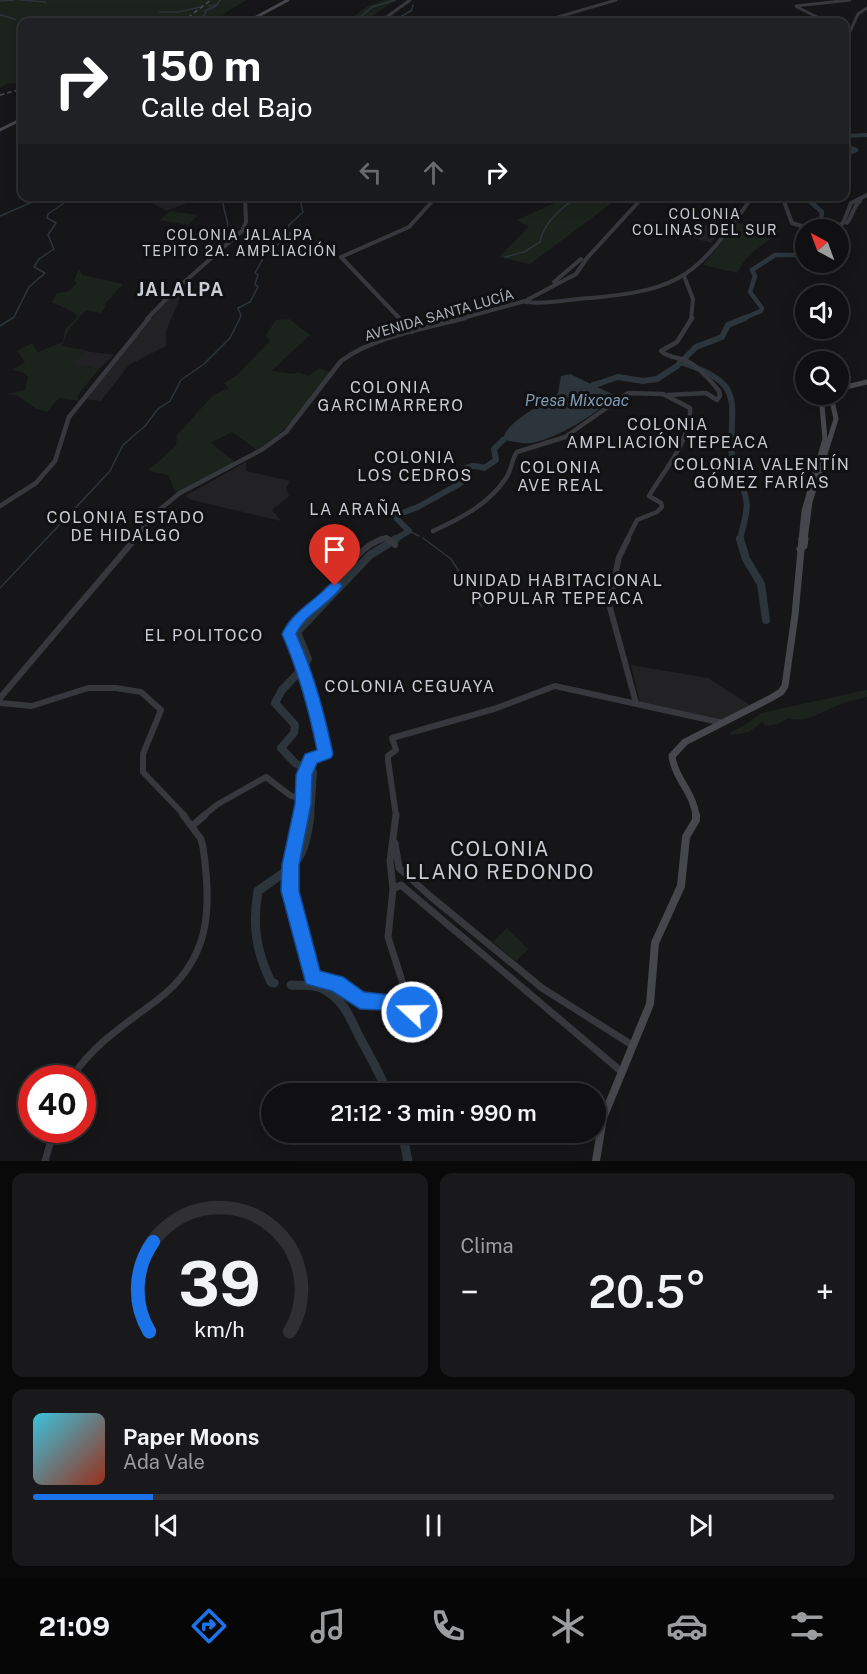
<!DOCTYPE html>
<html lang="es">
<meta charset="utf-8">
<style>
body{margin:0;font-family:"Public Sans",sans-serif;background:#19191b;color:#f1f3f6;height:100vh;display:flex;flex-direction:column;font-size:22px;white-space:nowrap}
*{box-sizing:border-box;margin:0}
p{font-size:20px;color:#9c9d9f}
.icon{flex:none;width:33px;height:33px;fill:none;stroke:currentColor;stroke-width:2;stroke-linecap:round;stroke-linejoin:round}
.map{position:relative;height:1161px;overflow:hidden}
.side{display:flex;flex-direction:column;gap:12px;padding:12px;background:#09090a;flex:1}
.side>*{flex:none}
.top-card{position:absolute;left:18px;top:18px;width:831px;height:183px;border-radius:12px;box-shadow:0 3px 15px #0003,0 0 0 2px #303032;background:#202124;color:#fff;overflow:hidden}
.needle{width:39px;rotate:319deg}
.fabs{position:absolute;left:795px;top:219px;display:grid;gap:12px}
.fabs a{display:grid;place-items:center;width:54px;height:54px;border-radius:50%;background:#101012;box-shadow:0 3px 15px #0003,0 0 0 2px #303032;font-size:30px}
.speed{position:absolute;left:18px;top:1065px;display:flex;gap:12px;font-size:30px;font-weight:700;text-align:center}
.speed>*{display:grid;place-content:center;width:78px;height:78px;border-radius:50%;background:#101012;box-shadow:0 3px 15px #0003,0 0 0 2px #303032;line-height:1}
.speed .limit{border:9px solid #d22;background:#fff;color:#111}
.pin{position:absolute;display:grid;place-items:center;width:51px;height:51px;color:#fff;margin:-62px -26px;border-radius:50% 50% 50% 0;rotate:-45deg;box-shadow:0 0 6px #0007}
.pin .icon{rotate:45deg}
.me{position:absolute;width:66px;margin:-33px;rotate:291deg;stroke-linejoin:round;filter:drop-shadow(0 0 4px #0008)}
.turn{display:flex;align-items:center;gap:21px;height:126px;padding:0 24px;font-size:27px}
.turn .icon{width:78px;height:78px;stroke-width:2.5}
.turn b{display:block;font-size:42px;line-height:51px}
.lanes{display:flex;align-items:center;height:57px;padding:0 24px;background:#0003;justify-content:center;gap:30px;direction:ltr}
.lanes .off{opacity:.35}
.big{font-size:45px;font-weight:600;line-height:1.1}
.side .tile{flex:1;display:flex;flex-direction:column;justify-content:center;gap:9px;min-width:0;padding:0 21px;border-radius:12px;background:#19191b}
.side .dial{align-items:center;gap:0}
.dial svg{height:156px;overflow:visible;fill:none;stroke:#303032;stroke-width:7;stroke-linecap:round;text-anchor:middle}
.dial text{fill:#f1f3f6;stroke:none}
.song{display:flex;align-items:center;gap:18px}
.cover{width:72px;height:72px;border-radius:9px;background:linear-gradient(135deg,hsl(190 70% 55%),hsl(10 70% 35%))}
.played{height:6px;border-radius:3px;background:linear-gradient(90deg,#1a73e8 15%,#303032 15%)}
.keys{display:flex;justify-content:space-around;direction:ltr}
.heat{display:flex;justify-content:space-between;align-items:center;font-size:33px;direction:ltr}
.side .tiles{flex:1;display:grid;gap:12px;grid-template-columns:1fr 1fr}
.tile:last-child{grid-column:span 2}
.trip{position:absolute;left:261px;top:1083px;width:345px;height:60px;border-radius:30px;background:#101012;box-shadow:0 3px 15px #0003,0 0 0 2px #303032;font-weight:600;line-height:60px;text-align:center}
.dock{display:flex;height:96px;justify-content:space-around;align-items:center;background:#060607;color:#9c9d9f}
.dock .icon{width:42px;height:42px}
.dock .selected{color:#1a73e8}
.dock b{font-size:27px;color:#f1f3f6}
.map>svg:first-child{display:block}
.built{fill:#222225}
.green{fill:#1c231d}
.water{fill:#2c353c}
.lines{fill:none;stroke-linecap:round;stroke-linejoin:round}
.stream{stroke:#2c353c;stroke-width:1.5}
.river-far4{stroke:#2c353c;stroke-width:4}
.river-far3{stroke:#2c353c;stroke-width:4.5}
.river-far2{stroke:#2c353c;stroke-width:6}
.river-far1{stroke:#2c353c;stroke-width:8}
.river{stroke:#2c353c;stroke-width:9}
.tertiary-far4{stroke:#37383d;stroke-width:3}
.tertiary-far3{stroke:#37383d;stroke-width:4}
.tertiary-far2{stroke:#37383d;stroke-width:4.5}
.tertiary-far1{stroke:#37383d;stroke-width:6}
.tertiary{stroke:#37383d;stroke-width:7}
.secondary-far3{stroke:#45474d;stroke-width:3}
.secondary-far2{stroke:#45474d;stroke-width:5}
.secondary-far1{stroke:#45474d;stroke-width:7}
.secondary{stroke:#45474d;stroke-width:8}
.rail{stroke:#4a4c52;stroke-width:1.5;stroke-dasharray:4.5 3;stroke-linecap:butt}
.route{fill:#1a73e8;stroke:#114b97;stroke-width:1.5}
.labels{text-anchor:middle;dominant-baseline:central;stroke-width:6;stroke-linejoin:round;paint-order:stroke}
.far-neighbourhood-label{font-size:14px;letter-spacing:1.5px;fill:#c9ccd4;stroke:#111113}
.far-street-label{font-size:14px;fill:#a8adb8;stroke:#111113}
.neighbourhood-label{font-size:16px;letter-spacing:1.5px;fill:#c9ccd4;stroke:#111113}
.water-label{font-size:16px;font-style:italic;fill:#7f9bb3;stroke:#111113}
.far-district-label{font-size:18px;font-weight:bold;letter-spacing:1.5px;fill:#c9ccd4;stroke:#111113}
.near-neighbourhood-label{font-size:20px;letter-spacing:1.5px;fill:#c9ccd4;stroke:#111113}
</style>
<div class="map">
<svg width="867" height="1161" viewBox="0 0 867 1161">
<rect width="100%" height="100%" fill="#161618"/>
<!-- built -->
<path class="built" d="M142 197 203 196V197L166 211Z
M726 224 711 243 680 234 685 227Z
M173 293 181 295 166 331V346L129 365 101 401 85 399Z
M85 351 114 355 99 369 73 365Z
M246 462V471L290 481 286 488 289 496 272 510 281 521 192 500 185 496Z
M631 665 708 678 750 705 721 720 640 702Z"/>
<!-- green -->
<path class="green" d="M0 0H247L228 11 216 22H22V83H8L0 88Z
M383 0H397C388 5 376 12 366 22H347L366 7Z
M568 197H620L530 264 499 257 529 227 517 220Z
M170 211 198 215 188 225 160 220Z
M737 223 779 231C760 250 751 247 737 273L703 265Z
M79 269 82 275 123 284 104 305 106 306 101 313 86 310 68 331 62 346 86 350 74 365 99 369 77 396 79 401 59 398 47 412 35 408 18 396 6 394 25 390 28 377 22 372 12 370 25 362 17 351 32 343 38 352 63 342 65 329 78 317 75 313 52 302 57 293 68 292 77 283 74 280Z
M289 319 310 335 271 371 295 374 298 372 309 376 319 368 330 372C308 400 289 432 257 450L232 432 211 443 235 462 176 493 168 475 149 471V468C159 463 167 453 176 446L177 435 213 395 229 388 224 383 237 375 270 341 266 335 276 320Z
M867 690V697C859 699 851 700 843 703 826 709 808 724 788 718L778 724 766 726 762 722 749 732 731 735V732L745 725 761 713Z
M507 928 528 949 516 961 493 942Z"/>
<!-- water -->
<path class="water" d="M570 374 614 395C600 413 554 440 531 443 522 444 511 441 503 440 505 421 544 405 558 393L561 376Z"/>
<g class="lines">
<!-- stream -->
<path class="stream" d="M20 0 46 2
M0 1 14 0
M209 6 217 5
M160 12H178L200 7
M0 15 15 19
M193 22 205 15V11L216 6 220 0
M354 22 372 7 395 0
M392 22 412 10 413 5
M218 196 222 200 228 225 224 232
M0 216 30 203 65 196
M505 257 524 252 540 242C543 223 563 206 579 196
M0 326 14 317 29 287 45 273 34 267 39 259 54 249 48 235 56 223 47 218 48 214 74 196
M409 531 419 536
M423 538 451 559 482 607
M0 588 110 471 123 445 145 426 158 409 170 401 181 380 204 364 230 338 241 316 238 308 250 302 258 287 255 284 258 275 255 273 265 255 291 234 287 231 289 225 303 212 299 196"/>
<!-- river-far4 -->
<path class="river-far4" d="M844 136 867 135"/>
<!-- river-far3 -->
<path class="river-far3" d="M844 145 856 150 844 155
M804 196 822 212 820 226 817 230
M742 319 761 311 762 308 750 292 755 276 752 270 775 255H797L806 247"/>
<!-- river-far2 -->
<path class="river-far2" d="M680 362C750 384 728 403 732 459 733 473 744 485 746 499 749 511 742 528 740 540
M603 382 618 377 643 381 657 379 677 366 696 347 722 337 728 325 745 318
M593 385 601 383
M394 540 409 531 397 519V515L418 507 461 483 458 476C465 466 472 464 484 468L496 460 494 449 503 440"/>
<!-- river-far1 -->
<path class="river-far1" d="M740 539 746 559 761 584 766 620
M305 664 308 659 297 632 370 555 396 539
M301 670 282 690 275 703 295 725 294 733 281 748 295 763 313 772 310 816"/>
<!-- river -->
<path class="river" d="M274 983 271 982C256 951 252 925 258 891 295 864 304 865 310 815
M291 985C300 986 315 984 323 989 344 1000 349 1016 359 1036 369 1055 380 1073 388 1094
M402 1132 408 1161"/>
<!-- tertiary-far4 -->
<path class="tertiary-far4" d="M796 6 850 0
M797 7 819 18 814 22
M564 18 577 22
M380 22 410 0
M541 22 616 0
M844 45 858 14 867 8"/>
<!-- tertiary-far3 -->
<path class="tertiary-far3" d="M782 196 792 223 814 230
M847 223C853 216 853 206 860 201
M832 230 843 223 851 203 867 195
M684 276 693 299 691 319
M554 282 581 259
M526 302C548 305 569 299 590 298 687 290 698 272 753 196
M147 319 173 292 242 231 246 222 245 196
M400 319 341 257 409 227 437 196
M459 319 525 301 576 274 587 258 644 196"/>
<!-- tertiary-far2 -->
<path class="tertiary-far2" d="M398 318 412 332
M668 395 706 393 717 400 720 396 719 391C710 380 700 368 687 361 678 357 668 358 661 351L677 342 692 318
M0 506 36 483 55 461 69 417 149 318
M433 531C460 519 489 504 506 478 512 470 511 460 517 452L565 437 628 393 663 394 690 408C692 438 664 471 649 496L661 503 662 507 657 512 637 520 627 540
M133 540 159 510 180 493 263 449 286 432 341 361C376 336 423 329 465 318
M378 540 386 537 390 540"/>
<!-- tertiary-far1 -->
<path class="tertiary-far1" d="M388 539 395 545
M628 539 619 557 609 604 636 703
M0 698 135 539
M0 703 32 706 88 688H116L141 692 161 710 143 754V772L185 816
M203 816 218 804 266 777 291 796 303 798
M300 816 307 764 312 757 325 754C316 712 306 674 289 635 299 616 316 606 331 591 350 571 353 550 382 539
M396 816 388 760V756L396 750 392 738 494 709 555 686 723 723"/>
<!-- tertiary -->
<path class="tertiary" d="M301 815 290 865V891L312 978 336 983 360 1000 384 1001 405 1014 412 1012 388 937 393 889 390 861 396 815
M192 826 205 815
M395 843 399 868 430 896 542 988 632 1045
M393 889 401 885 622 1072
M71 1078C94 1044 124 1025 156 1001 211 960 212 910 203 847L201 839 183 815
M45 1161 54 1130"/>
<!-- secondary-far3 -->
<path class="secondary-far3" d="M247 22 288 0
M0 130 22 119"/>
<!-- secondary-far2 -->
<path class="secondary-far2" d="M838 389 867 382
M801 540 804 511 825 439 822 406 832 394
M805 540 810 502 836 419 831 396"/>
<!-- secondary-far1 -->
<path class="secondary-far1" d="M800 549 804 546 805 539
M696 816C694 793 675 779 672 756L685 742 771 698 781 692 785 686 795 615 802 539"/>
<!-- secondary -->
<path class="secondary" d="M596 1161 603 1118 650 1004 655 943 681 886 686 837 696 820V815"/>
<!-- rail -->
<path class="rail" d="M182 22 211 0
M0 95 22 89"/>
</g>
<!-- route -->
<path class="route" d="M335 582 340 583 342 586C330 605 305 613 296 634 314 674 324 712 333 754L331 758 317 763 312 775 311 804 299 865V891L320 971 343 977 364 992 391 995 407 1005 412 1004 418 1006 421 1012 418 1019 405 1023 381 1010 360 1009 332 991 306 984 281 891 282 865 295 804 296 775 305 754 317 750C309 710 299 673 282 634 291 615 305 607 321 593 326 589 328 584 335 582Z"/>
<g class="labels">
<!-- far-neighbourhood labels -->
<g class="far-neighbourhood-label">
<text x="705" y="214">COLONIA<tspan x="705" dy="16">COLINAS DEL SUR</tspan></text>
<text x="240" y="235">COLONIA JALALPA<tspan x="240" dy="16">TEPITO 2A. AMPLIACIÓN</tspan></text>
</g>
<!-- far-street labels -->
<g class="far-street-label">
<text transform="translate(439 315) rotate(-16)">AVENIDA SANTA LUCÍA</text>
</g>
<!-- neighbourhood labels -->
<g class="neighbourhood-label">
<text x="391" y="387">COLONIA<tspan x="391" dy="18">GARCIMARRERO</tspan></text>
<text x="668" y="424">COLONIA<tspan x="668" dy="18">AMPLIACIÓN TEPEACA</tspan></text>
<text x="415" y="457">COLONIA<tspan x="415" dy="18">LOS CEDROS</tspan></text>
<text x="762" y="464">COLONIA VALENTÍN<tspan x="762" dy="18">GÓMEZ FARÍAS</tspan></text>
<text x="561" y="467">COLONIA<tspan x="561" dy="18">AVE REAL</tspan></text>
<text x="356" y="509">LA ARAÑA</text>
<text x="126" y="517">COLONIA ESTADO<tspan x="126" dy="18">DE HIDALGO</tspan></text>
<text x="558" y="580">UNIDAD HABITACIONAL<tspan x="558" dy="18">POPULAR TEPEACA</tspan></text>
<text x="204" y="635">EL POLITOCO</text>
<text x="410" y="686">COLONIA CEGUAYA</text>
</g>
<!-- water labels -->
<g class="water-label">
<text x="577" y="400">Presa Mixcoac</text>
</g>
<!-- far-district labels -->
<g class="far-district-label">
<text x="181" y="289">JALALPA</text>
</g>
<!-- near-neighbourhood labels -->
<g class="near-neighbourhood-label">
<text x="500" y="849">COLONIA<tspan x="500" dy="23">LLANO REDONDO</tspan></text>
</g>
</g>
</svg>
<div class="fabs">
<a><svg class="needle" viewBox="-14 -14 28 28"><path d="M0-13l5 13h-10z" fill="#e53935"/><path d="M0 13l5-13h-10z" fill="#9c9d9f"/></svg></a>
<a><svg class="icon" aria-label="sound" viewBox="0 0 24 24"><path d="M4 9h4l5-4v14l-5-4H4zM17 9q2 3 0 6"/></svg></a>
<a><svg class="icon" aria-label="search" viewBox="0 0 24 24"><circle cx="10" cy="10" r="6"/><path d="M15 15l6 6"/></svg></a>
</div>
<div class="speed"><div class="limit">40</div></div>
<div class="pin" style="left:335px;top:586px;background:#d93025"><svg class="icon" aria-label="arrive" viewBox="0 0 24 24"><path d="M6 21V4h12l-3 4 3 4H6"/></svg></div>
<svg class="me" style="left:412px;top:1012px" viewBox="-20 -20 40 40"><circle r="17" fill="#1a73e8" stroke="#fff" stroke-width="3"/><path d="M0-11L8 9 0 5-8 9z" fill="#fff"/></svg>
<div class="trip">21:12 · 3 min · 990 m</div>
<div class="top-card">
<div class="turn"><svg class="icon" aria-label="right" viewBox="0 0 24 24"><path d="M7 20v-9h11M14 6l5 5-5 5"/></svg><div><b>150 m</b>Calle del Bajo</div></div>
<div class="lanes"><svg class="icon off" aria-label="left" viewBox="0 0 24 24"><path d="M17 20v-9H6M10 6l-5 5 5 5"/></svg><svg class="icon off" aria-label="ahead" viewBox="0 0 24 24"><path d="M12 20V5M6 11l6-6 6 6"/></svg><svg class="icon" aria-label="right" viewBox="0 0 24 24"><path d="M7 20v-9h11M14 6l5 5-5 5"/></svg></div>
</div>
</div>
<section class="side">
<div class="tiles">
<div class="tile dial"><svg viewBox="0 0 100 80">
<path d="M14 69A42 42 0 1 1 86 69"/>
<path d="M14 69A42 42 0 0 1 16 23" stroke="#1a73e8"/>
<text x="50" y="56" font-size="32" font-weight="700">39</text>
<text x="50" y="72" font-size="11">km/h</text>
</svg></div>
<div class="tile"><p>Clima</p>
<div class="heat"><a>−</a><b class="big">20.5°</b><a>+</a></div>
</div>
<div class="tile">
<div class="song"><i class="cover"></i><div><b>Paper Moons</b><p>Ada Vale</p></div></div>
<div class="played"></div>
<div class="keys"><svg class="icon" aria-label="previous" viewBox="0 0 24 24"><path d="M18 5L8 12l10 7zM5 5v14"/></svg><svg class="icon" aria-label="pause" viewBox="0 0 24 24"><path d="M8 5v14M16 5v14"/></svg><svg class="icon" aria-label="next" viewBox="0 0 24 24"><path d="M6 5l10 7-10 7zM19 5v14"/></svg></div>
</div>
</div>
</section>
<nav class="dock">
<b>21:09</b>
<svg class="icon selected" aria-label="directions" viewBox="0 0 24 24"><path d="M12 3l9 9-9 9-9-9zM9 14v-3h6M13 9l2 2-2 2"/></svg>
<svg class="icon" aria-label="music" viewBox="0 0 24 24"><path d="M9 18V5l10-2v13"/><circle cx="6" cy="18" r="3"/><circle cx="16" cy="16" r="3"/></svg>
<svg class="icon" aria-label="phone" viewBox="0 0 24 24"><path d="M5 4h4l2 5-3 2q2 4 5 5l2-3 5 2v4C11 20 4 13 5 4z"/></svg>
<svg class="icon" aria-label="climate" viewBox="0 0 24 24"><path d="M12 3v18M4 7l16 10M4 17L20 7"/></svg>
<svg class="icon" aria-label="car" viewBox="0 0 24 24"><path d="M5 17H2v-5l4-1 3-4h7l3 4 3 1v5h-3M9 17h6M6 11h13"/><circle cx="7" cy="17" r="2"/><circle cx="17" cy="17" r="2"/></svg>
<svg class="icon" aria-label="filters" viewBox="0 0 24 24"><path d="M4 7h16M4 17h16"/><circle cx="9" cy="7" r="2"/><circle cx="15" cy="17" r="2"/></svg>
</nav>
